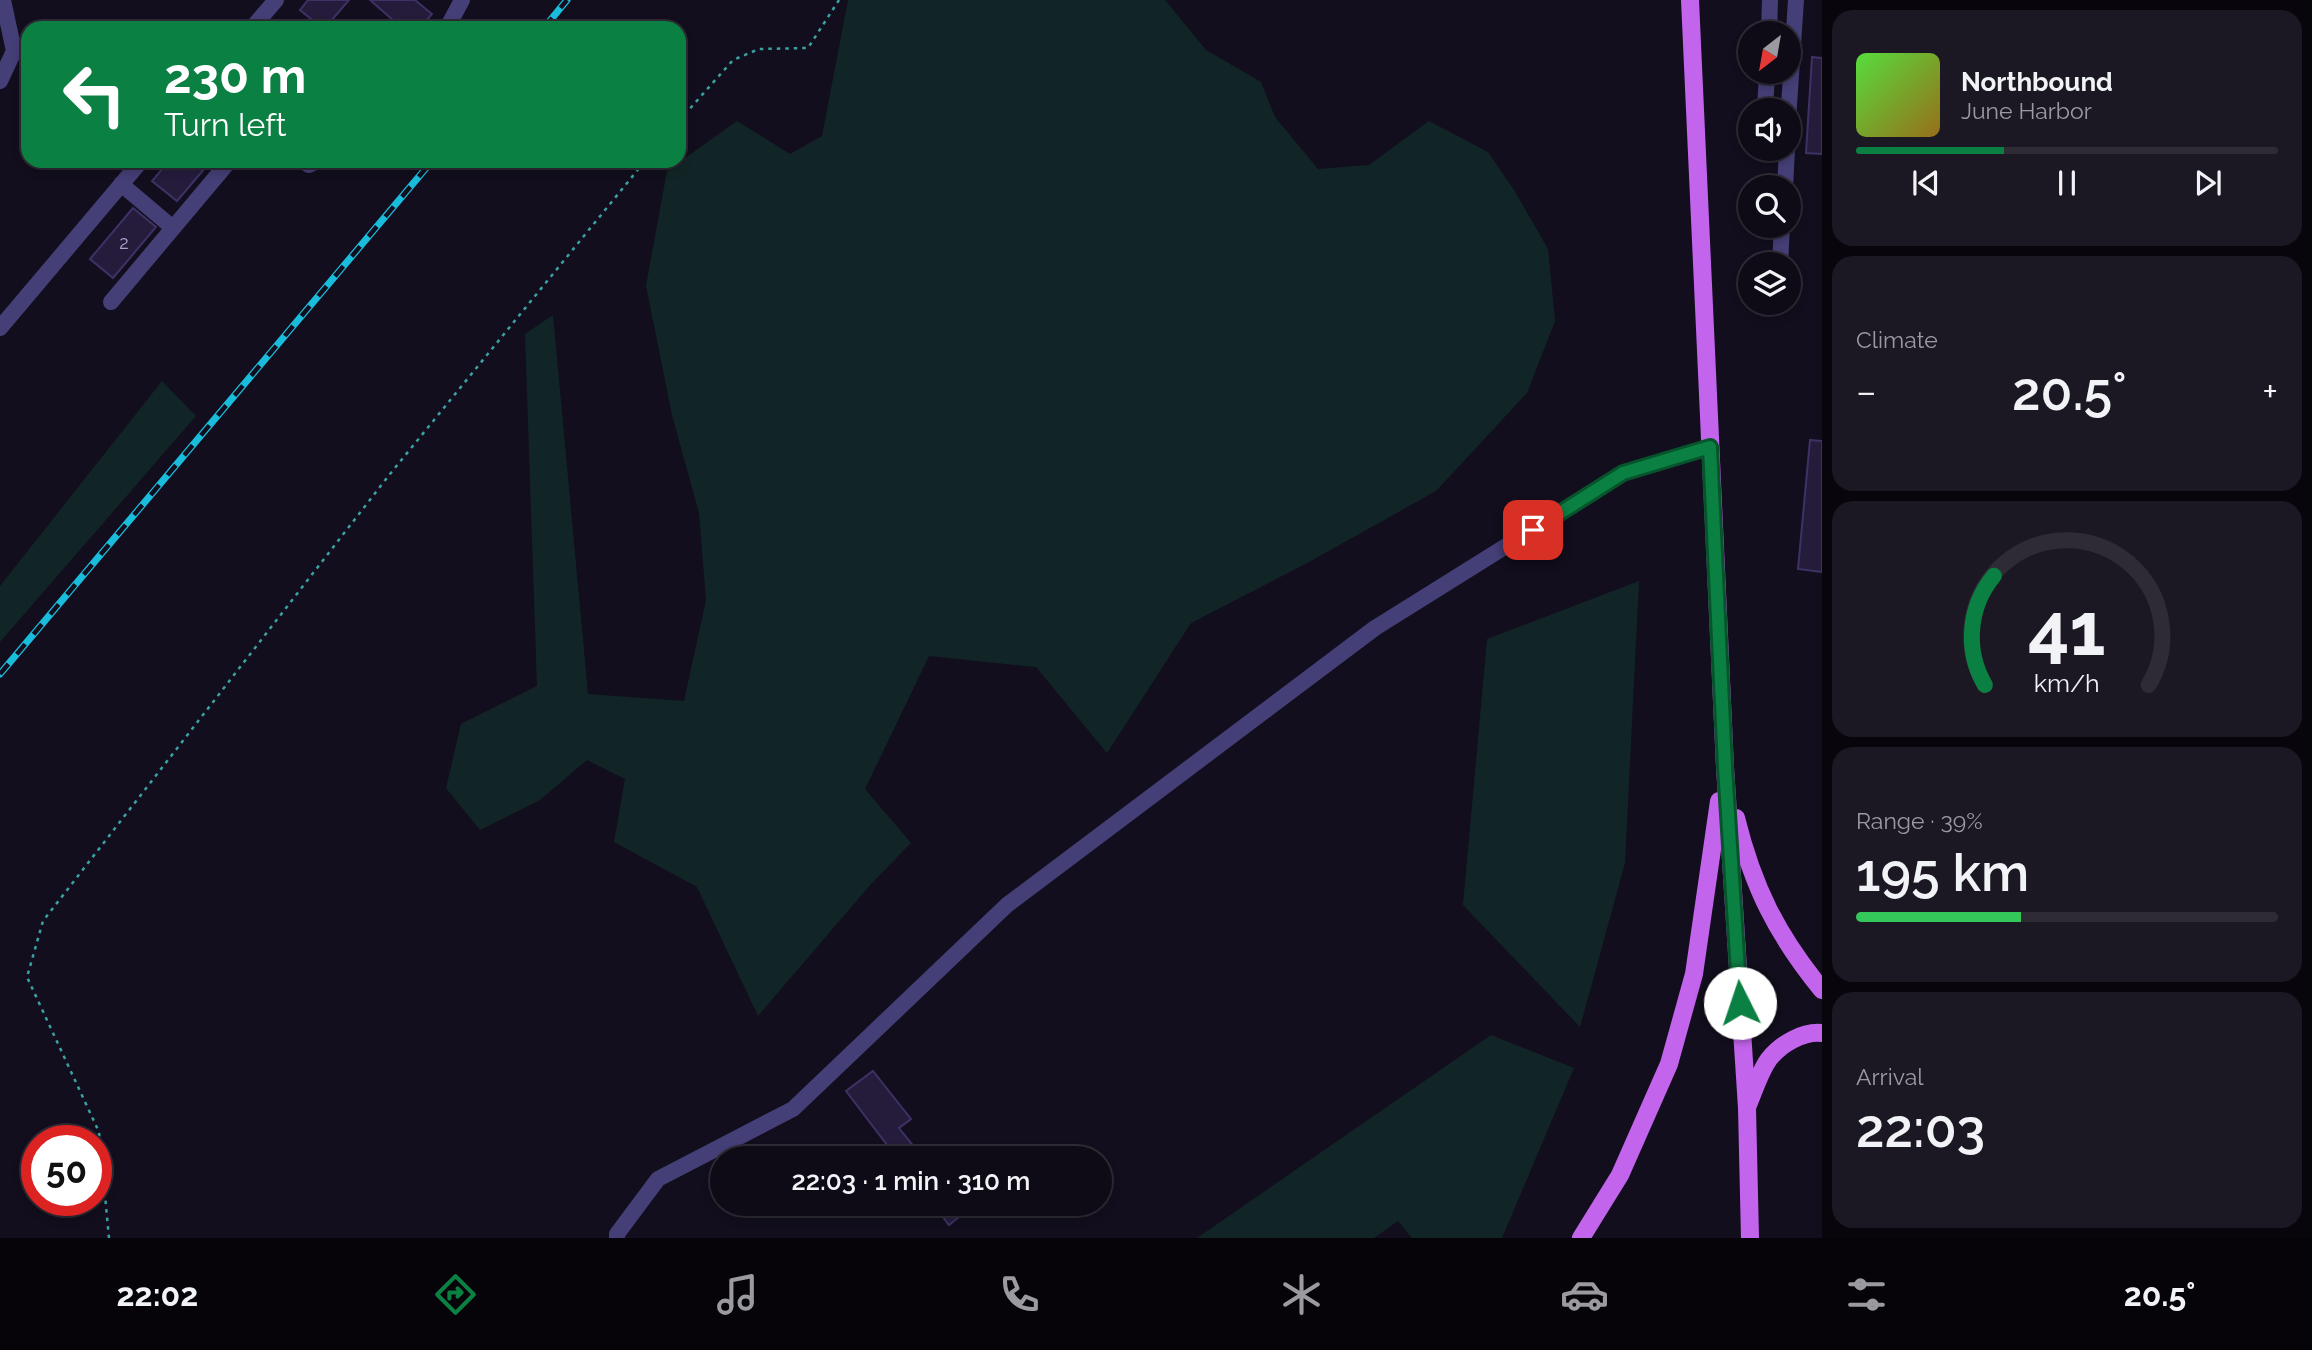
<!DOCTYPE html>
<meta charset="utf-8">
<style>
body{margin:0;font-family:Raleway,sans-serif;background:#1c1823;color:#f1f3f6;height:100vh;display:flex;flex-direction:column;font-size:26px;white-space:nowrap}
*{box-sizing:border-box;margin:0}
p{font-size:23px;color:#9b9aa1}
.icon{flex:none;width:38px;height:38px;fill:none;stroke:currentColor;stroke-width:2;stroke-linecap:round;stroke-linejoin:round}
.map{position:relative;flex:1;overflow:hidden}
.panel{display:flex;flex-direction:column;gap:10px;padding:10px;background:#08060c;width:490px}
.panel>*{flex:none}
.top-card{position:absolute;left:21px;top:21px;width:665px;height:147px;border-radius:21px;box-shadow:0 4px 10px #0003,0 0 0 2px #2e2b35;background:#0b8043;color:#fff;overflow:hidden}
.needle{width:46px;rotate:211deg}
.tools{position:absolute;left:1738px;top:21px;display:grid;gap:14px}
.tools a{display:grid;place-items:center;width:63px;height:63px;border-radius:50%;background:#0e0a16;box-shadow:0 4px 10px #0003,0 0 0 2px #2e2b35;font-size:35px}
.speed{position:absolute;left:21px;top:1125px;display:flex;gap:14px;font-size:35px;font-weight:700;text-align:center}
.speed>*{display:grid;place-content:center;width:91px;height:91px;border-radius:50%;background:#0e0a16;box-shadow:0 4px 10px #0003,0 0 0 2px #2e2b35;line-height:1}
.speed .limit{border:10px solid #d22;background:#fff;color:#111}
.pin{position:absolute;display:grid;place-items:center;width:60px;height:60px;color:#fff;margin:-30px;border-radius:14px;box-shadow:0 4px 10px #0006}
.me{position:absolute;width:77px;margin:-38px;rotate:356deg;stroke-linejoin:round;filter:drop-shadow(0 0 5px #0008)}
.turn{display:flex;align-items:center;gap:24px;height:147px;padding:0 28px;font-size:32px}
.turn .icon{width:91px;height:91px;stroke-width:2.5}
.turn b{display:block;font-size:49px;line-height:60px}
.big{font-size:52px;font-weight:600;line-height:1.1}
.panel .tile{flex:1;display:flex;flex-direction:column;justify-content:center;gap:10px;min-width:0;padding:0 24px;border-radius:21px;background:#1c1823}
.panel .dial{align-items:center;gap:0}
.dial svg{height:182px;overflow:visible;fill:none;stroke:#2e2b35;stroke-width:7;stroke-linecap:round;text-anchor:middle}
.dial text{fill:#f1f3f6;stroke:none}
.song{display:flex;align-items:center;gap:21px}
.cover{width:84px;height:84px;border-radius:10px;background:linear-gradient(135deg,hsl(110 70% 55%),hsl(40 70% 35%))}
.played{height:7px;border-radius:4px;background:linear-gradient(90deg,#0b8043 35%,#2e2b35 35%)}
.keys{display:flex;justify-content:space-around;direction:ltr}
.heat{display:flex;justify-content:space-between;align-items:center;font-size:38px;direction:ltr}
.charge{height:10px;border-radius:5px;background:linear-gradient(90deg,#34c759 39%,#2e2b35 0)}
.trip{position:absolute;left:710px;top:1146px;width:402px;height:70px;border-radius:35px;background:#0e0a16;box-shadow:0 4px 10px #0003,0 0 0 2px #2e2b35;font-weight:600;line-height:70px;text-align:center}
.tabs{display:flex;height:112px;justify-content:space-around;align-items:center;background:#060409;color:#9b9aa1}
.tabs .icon{width:49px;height:49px}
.tabs .current{color:#0b8043}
.tabs b{font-size:32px;color:#f1f3f6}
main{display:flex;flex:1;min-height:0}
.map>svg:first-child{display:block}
.green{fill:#122526}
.building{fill:#251c3c;stroke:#3f3165;stroke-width:2}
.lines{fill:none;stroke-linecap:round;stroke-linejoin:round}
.path{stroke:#3ba2a2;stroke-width:2.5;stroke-dasharray:3.5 5;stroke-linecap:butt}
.minor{stroke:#443f76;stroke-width:16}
.major{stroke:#c264ec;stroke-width:18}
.rail-casing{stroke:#1abcdb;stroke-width:7}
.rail{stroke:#120e1d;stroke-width:4.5;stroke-dasharray:13;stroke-linecap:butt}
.route-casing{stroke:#07532c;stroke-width:18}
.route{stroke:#0b8043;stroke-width:12}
.labels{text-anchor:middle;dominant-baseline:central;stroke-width:7;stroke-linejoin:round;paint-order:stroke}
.number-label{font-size:18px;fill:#aaa3ca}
</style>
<main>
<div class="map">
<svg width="1822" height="1238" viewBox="0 0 1822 1238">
<rect width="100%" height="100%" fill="#120e1d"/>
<!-- green -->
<path class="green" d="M848 0H1165L1206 50 1261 82 1275 117 1318 169 1369 165 1429 121 1488 152 1514 190 1548 249 1555 321 1527 393 1436 491 1309 562 1191 623 1107 753 1036 667 929 656 865 789 911 843 871 884 758 1016 697 887 614 842 625 779 587 760 540 800 480 830 446 788 461 724 537 686 525 334 553 315 588 694 684 701 706 600 699 513 672 415 646 286 667 171 737 121 790 154 822 136Z
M162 381 196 416 0 642V586Z
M1639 581 1625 863 1580 1027 1463 905 1487 639Z
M1491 1035 1574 1068 1502 1238H1412L1398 1221 1374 1238H1197Z"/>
<!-- building -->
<path class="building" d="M308 0H349L325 28H322L300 10Z
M370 0H415L432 14 420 28H402Z
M1812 57 1822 58V154L1806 153Z
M169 161H211L177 201 152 181Z
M133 208 156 227 113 278 90 259Z
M1810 440 1822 441V572L1798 569Z
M873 1071 911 1119 899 1128 923 1158H897L846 1091Z
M933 1204H975L949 1225Z"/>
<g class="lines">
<!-- path -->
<path class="path" d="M679 121 733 60 759 49 808 48 839 0
M109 1238 99 1132 27 977 43 921 390 474 645 161"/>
<!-- minor -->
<path class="minor" d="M252 28 276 0
M447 28 462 0
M1769 33 1770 0
M0 81 14 51 3 0
M1765 110 1767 72
M1788 120 1796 0
M303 161 309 165 318 161
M121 184 173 228
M1785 187 1787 149
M1780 264 1782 226
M111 302 226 165
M0 328 141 161
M617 1238V1234L658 1179 793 1109 1007 905 1375 628 1623 473 1710 447"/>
<!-- major -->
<path class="major" d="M1690 0 1725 767 1747 1108 1750 1238
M1736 818C1753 887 1777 935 1822 990
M1748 1105C1754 1091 1760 1071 1769 1059 1781 1044 1803 1031 1822 1033
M1581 1238 1620 1175 1669 1064 1694 974 1719 801"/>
<!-- rail casing -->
<g class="rail-casing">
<path id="rail" d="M544 28 567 0
M0 674 432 161"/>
</g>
<!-- rail -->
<use href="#rail" class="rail"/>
</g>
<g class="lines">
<!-- route casing -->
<g class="route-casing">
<path id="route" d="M1533 530 1623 473 1710 447 1725 767 1740 1003"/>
</g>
<!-- route -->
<use href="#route" class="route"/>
</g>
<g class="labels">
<!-- number labels -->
<g class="number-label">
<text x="124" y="242">2</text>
</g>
</g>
</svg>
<div class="tools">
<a><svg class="needle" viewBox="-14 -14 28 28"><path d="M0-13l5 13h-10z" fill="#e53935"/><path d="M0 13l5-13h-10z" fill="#9b9aa1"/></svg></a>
<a><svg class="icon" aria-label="sound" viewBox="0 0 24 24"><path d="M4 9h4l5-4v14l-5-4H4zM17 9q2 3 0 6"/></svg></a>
<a><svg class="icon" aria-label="search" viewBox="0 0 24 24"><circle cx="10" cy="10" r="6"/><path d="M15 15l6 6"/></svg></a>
<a><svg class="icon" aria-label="layers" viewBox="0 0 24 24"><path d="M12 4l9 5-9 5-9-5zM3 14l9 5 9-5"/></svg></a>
</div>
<div class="speed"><div class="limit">50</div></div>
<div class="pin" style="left:1533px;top:530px;background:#d93025"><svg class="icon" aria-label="arrive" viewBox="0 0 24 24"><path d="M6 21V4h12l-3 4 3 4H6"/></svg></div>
<svg class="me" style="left:1740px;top:1003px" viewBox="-20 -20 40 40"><circle r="19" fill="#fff"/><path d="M0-13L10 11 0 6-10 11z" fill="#0b8043"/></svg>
<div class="trip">22:03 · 1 min · 310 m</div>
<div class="top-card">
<div class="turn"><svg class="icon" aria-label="left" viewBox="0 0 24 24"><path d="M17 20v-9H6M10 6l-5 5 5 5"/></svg><div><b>230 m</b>Turn left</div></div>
</div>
</div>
<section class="panel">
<div class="tile">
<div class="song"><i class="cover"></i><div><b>Northbound</b><p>June Harbor</p></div></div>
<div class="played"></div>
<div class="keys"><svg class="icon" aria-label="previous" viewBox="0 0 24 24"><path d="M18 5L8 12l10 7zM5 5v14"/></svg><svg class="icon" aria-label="pause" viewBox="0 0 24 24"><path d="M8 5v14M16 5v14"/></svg><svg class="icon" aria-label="next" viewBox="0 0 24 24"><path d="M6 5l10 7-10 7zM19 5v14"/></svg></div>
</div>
<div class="tile"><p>Climate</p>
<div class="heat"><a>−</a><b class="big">20.5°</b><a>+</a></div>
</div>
<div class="tile dial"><svg viewBox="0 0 100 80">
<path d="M14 69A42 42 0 1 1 86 69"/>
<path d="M14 69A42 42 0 0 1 18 21" stroke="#0b8043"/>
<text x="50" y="56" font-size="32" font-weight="700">41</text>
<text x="50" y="72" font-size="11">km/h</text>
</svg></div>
<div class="tile"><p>Range · 39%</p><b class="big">195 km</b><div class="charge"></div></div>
<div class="tile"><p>Arrival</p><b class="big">22:03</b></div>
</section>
</main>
<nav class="tabs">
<b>22:02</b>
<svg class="icon current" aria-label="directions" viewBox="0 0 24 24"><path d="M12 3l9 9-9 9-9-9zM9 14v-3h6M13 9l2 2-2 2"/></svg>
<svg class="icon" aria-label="music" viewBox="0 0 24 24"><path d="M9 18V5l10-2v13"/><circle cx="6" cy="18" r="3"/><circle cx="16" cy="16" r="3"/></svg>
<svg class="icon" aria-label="phone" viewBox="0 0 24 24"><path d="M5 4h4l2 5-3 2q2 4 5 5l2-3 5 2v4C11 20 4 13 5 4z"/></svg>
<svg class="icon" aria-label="climate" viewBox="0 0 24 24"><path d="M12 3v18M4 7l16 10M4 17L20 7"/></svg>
<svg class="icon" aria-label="car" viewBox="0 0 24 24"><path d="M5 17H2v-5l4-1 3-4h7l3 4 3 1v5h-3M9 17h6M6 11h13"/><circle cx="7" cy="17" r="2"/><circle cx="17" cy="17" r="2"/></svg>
<svg class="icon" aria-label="filters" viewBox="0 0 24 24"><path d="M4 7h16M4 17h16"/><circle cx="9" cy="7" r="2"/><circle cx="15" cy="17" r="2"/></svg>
<b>20.5°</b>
</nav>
